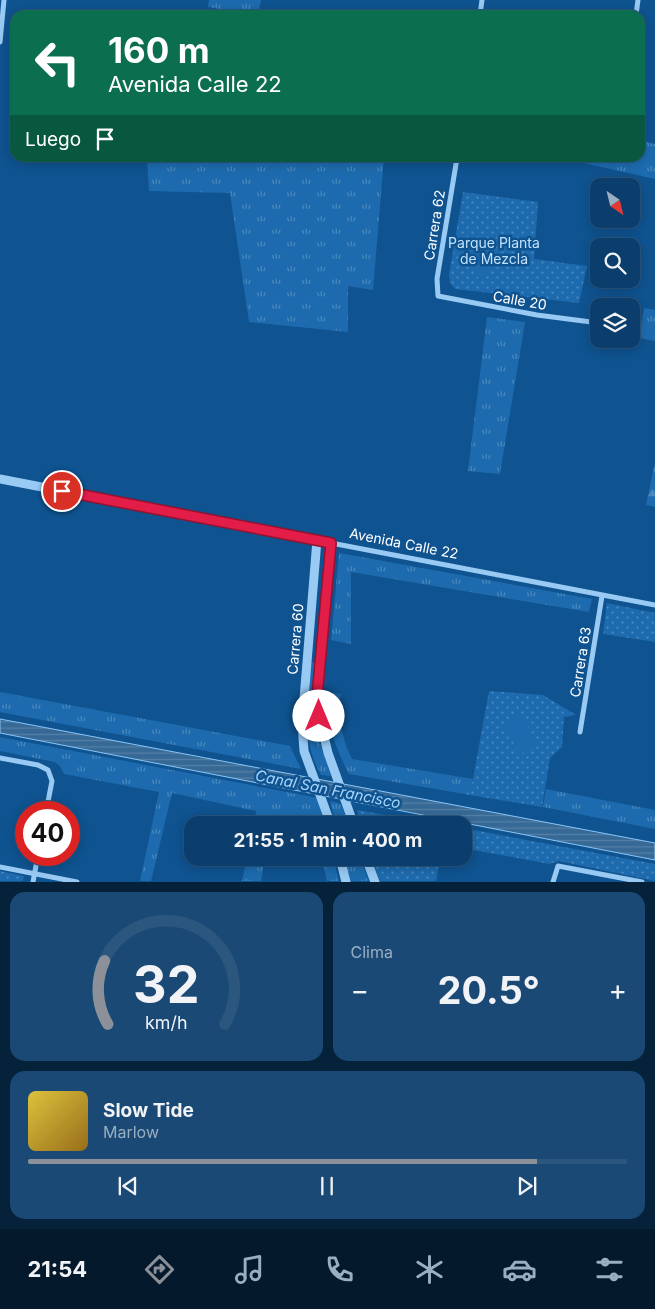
<!DOCTYPE html>
<html lang="es">
<meta charset="utf-8">
<style>
body{margin:0;font-family:Inter,sans-serif;background:#194974;color:#f1f3f6;height:100vh;display:flex;flex-direction:column;font-size:19px;white-space:nowrap}
*{box-sizing:border-box;margin:0}
p{font-size:16px;color:#9aaec2}
.icon{flex:none;width:28px;height:28px;fill:none;stroke:currentColor;stroke-width:2;stroke-linecap:round;stroke-linejoin:round}
.map{position:relative;height:882px;overflow:hidden}
.details{display:flex;flex-direction:column;gap:10px;padding:10px;background:#06223b;flex:1}
.details>*{flex:none}
.top-card{position:absolute;left:10px;top:10px;width:635px;height:152px;border-radius:15px;box-shadow:0 2px 12px #0003,0 0 0 1px #2b577f;background:#0b6e4f;color:#fff;overflow:hidden}
.needle{width:32px;rotate:145deg}
.tools{position:absolute;left:590px;top:178px;display:grid;gap:10px}
.tools a{display:grid;place-items:center;width:50px;height:50px;border-radius:10px;background:#0b3e6c;box-shadow:0 2px 12px #0003,0 0 0 1px #2b577f;font-size:25px}
.speed{position:absolute;left:15px;top:801px;display:flex;gap:10px;font-size:25px;font-weight:700;text-align:center}
.speed>*{display:grid;place-content:center;width:65px;height:65px;border-radius:50%;background:#0b3e6c;box-shadow:0 2px 12px #0003,0 0 0 1px #2b577f;line-height:1}
.speed .limit{border:8px solid #d22;background:#fff;color:#111}
.pin{position:absolute;display:grid;place-items:center;width:42px;height:42px;color:#fff;margin:-21px;border:2px solid #fff;border-radius:50%;box-shadow:0 1px 5px #0007}
.me{position:absolute;width:55px;margin:-28px;rotate:0deg;stroke-linejoin:round;filter:drop-shadow(0 0 4px #0008)}
.turn{display:flex;align-items:center;gap:18px;height:105px;padding:0 15px;font-size:22px}
.turn .icon{width:65px;height:65px;stroke-width:2.5}
.turn b{display:block;font-size:35px;line-height:42px}
.then{display:flex;align-items:center;height:48px;padding:0 15px;background:#0003;gap:10px;font-size:19px}
.big{font-size:38px;font-weight:700;line-height:1.1}
.details .widget{flex:1;display:flex;flex-direction:column;justify-content:center;gap:8px;min-width:0;padding:0 18px;border-radius:15px;background:#194974}
.details .dial{align-items:center;gap:0}
.dial svg{height:130px;overflow:visible;fill:none;stroke:#2b577f;stroke-width:7;stroke-linecap:round;text-anchor:middle}
.dial text{fill:#f1f3f6;stroke:none}
.song{display:flex;align-items:center;gap:15px}
.cover{width:60px;height:60px;border-radius:8px;background:linear-gradient(135deg,hsl(50 70% 55%),hsl(40 70% 35%))}
.played{height:5px;border-radius:2px;background:linear-gradient(90deg,#8c9099 85%,#2b577f 85%)}
.keys{display:flex;justify-content:space-around;direction:ltr}
.heat{display:flex;justify-content:space-between;align-items:center;font-size:28px;direction:ltr}
.details .tiles{flex:1;display:grid;gap:10px;grid-template-columns:1fr 1fr}
.widget:last-child{grid-column:span 2}
.trip{position:absolute;left:184px;top:816px;width:288px;height:50px;border-radius:15px;background:#0b3e6c;box-shadow:0 2px 12px #0003,0 0 0 1px #2b577f;font-weight:700;line-height:50px;text-align:center}
.menu{display:flex;height:80px;justify-content:space-around;align-items:center;background:#04192b;color:#9aaec2}
.menu .icon{width:35px;height:35px}
.menu .current{color:#8c9099}
.menu b{font-size:22px;color:#f1f3f6}
.map>svg:first-child{display:block}
.grass{fill:url(#grass-tufts)}
.forest{fill:url(#forest-firs)}
.park{fill:url(#park-dots)}
.garden{fill:#1d6bae}
.water{fill:url(#water-rules);stroke:#89c6f7}
.lines{fill:none;stroke-linecap:round;stroke-linejoin:round}
.minor{stroke:#98caf4;stroke-width:5}
.tertiary{stroke:#98caf4;stroke-width:9}
.route-casing{stroke:#92132f;stroke-width:12}
.route{stroke:#e11d48;stroke-width:9}
.labels{text-anchor:middle;dominant-baseline:central;stroke-width:5;stroke-linejoin:round;paint-order:stroke}
.street-label{font-size:14px;fill:#fff;stroke:#0f5390}
.park-label{font-size:14px;fill:#c0e2fe;stroke:#0f5390}
.water-label{font-size:15px;font-style:italic;fill:#a4d3fb;stroke:#0f5390}
</style>
<div class="map">
<svg width="655" height="882" viewBox="0 0 655 882">
<defs>
<pattern id="grass-tufts" width="24" height="20" patternUnits="userSpaceOnUse" patternTransform="scale(1.25)"><rect width="24" height="20" fill="#1d6bae"/><path d="M3 7l-1-3M5 7V3M7 7l1-3M15 17l-1-3M17 17v-4M19 17l1-3" fill="none" stroke="#4a89be"/></pattern>
<pattern id="forest-firs" width="22" height="20" patternUnits="userSpaceOnUse" patternTransform="scale(1.25)"><rect width="22" height="20" fill="#1d6bae"/><path d="M5 1l3.5 6h-7zM16 11l3.5 6h-7z" fill="#4a89be"/></pattern>
<pattern id="park-dots" width="8" height="8" patternUnits="userSpaceOnUse" patternTransform="scale(1.25)"><rect width="8" height="8" fill="#1d6bae"/><path d="M2 2h.1M6 6h.1" fill="none" stroke="#4a89be" stroke-width="1.8" stroke-linecap="round"/></pattern>
<pattern id="water-rules" width="6" height="5" patternUnits="userSpaceOnUse" patternTransform="scale(1.25)"><rect width="6" height="5" fill="#376996"/><path d="M0 2.5h6" fill="none" stroke="#5580a6"/></pattern>
</defs>
<rect width="100%" height="100%" fill="#0f5390"/>
<!-- grass -->
<path class="grass" d="M209 0H261L258 15H254L208 7Z
M640 140 655 144V179L561 158H640Z
M147 158H384L373 290 348 286V332L249 322 230 193 149 191Z
M644 308 655 310V341L639 338Z
M487 317 525 322 500 474 468 471Z
M339 553 592 599 589 612 351 572V644L331 640Z
M311 662 316 663 313 713 317 735 331 776 321 775C318 769 314 761 312 754 303 725 308 691 311 662Z
M0 692 290 746 301 769 0 712Z
M335 693 341 694C337 715 342 740 352 759L473 779 470 795 349 774C340 758 321 712 329 695Z
M0 737 318 798 325 825H314L273 815 271 825H254L256 811 172 793 151 881H140L159 792 64 774 60 766 55 762 0 751Z
M546 789 655 810V829L543 807Z
M330 801 341 804 349 825H336Z
M247 858H265L261 881H242Z
M322 858H333L339 881H327Z
M345 858H360L369 881H350Z"/>
<!-- forest -->
<path class="forest" d="M655 462V507L646 505Z"/>
<!-- park -->
<path class="park" d="M463 192 538 202 534 259 587 266 579 303 455 289 450 283 449 275Z
M607 603 655 613V642L603 634Z
M489 691 543 695 576 715 564 717 562 747 550 758 542 807 470 795Z
M357 810 444 825H361Z
M463 828 655 864V881L559 861 549 864 463 848Z
M371 858H440L436 881H380Z
M0 871 24 876 23 881H0Z"/>
<!-- garden -->
<path class="garden" d="M476 242 494 268 479 279 460 252Z
M519 714 538 742 521 754 502 726Z"/>
<!-- water -->
<path class="water" d="M0 719 655 843V860L0 733Z"/>
<g class="lines">
<!-- minor -->
<path class="minor" d="M480 15 482 0
M636 15 638 0
M0 42 4 0
M457 158 437 279 438 296 537 315 599 323
M631 327H632
M331 543 655 605
M580 732 602 596
M0 758 38 765 48 770 52 781 46 812
M0 867 77 882
M33 882 38 855
M553 882 558 866 642 882"/>
<!-- tertiary -->
<path class="tertiary" d="M0 479 331 543 318 686 319 716 328 753 354 825
M317 540 302 723 304 751 331 825
M340 858 346 882
M366 858 375 882"/>
</g>
<g class="lines">
<!-- route casing -->
<g class="route-casing">
<path id="route" d="M62 491 331 543 318 686 319 716"/>
</g>
<!-- route -->
<use href="#route" class="route"/>
</g>
<g class="labels">
<!-- street labels -->
<g class="street-label">
<text transform="translate(434 225) rotate(-81)">Carrera 62</text>
<text transform="translate(520 300) rotate(10)">Calle 20</text>
<text transform="translate(404 543) rotate(11)">Avenida Calle 22</text>
<text transform="translate(295 639) rotate(-85)">Carrera 60</text>
<text transform="translate(580 662) rotate(-81)">Carrera 63</text>
</g>
<!-- park labels -->
<g class="park-label">
<text x="494" y="242">Parque Planta<tspan x="494" dy="16">de Mezcla</tspan></text>
</g>
<!-- water labels -->
<g class="water-label">
<text transform="translate(328 789) rotate(11)">Canal San Francisco</text>
</g>
</g>
</svg>
<div class="tools">
<a><svg class="needle" viewBox="-14 -14 28 28"><path d="M0-13l5 13h-10z" fill="#e53935"/><path d="M0 13l5-13h-10z" fill="#9aaec2"/></svg></a>
<a><svg class="icon" aria-label="search" viewBox="0 0 24 24"><circle cx="10" cy="10" r="6"/><path d="M15 15l6 6"/></svg></a>
<a><svg class="icon" aria-label="layers" viewBox="0 0 24 24"><path d="M12 4l9 5-9 5-9-5zM3 14l9 5 9-5"/></svg></a>
</div>
<div class="speed"><div class="limit">40</div></div>
<div class="pin" style="left:62px;top:491px;background:#d93025"><svg class="icon" aria-label="arrive" viewBox="0 0 24 24"><path d="M6 21V4h12l-3 4 3 4H6"/></svg></div>
<svg class="me" style="left:319px;top:716px" viewBox="-20 -20 40 40"><circle r="19" fill="#fff"/><path d="M0-13L10 11 0 6-10 11z" fill="#e11d48"/></svg>
<div class="trip">21:55 · 1 min · 400 m</div>
<div class="top-card">
<div class="turn"><svg class="icon" aria-label="left" viewBox="0 0 24 24"><path d="M17 20v-9H6M10 6l-5 5 5 5"/></svg><div><b>160 m</b>Avenida Calle 22</div></div>
<div class="then">Luego<svg class="icon" aria-label="arrive" viewBox="0 0 24 24"><path d="M6 21V4h12l-3 4 3 4H6"/></svg></div>
</div>
</div>
<section class="details">
<div class="tiles">
<div class="widget dial"><svg viewBox="0 0 100 80">
<path d="M14 69A42 42 0 1 1 86 69"/>
<path d="M14 69A42 42 0 0 1 12 30" stroke="#8c9099"/>
<text x="50" y="56" font-size="32" font-weight="700">32</text>
<text x="50" y="72" font-size="11">km/h</text>
</svg></div>
<div class="widget"><p>Clima</p>
<div class="heat"><a>−</a><b class="big">20.5°</b><a>+</a></div>
</div>
<div class="widget">
<div class="song"><i class="cover"></i><div><b>Slow Tide</b><p>Marlow</p></div></div>
<div class="played"></div>
<div class="keys"><svg class="icon" aria-label="previous" viewBox="0 0 24 24"><path d="M18 5L8 12l10 7zM5 5v14"/></svg><svg class="icon" aria-label="pause" viewBox="0 0 24 24"><path d="M8 5v14M16 5v14"/></svg><svg class="icon" aria-label="next" viewBox="0 0 24 24"><path d="M6 5l10 7-10 7zM19 5v14"/></svg></div>
</div>
</div>
</section>
<nav class="menu">
<b>21:54</b>
<svg class="icon current" aria-label="directions" viewBox="0 0 24 24"><path d="M12 3l9 9-9 9-9-9zM9 14v-3h6M13 9l2 2-2 2"/></svg>
<svg class="icon" aria-label="music" viewBox="0 0 24 24"><path d="M9 18V5l10-2v13"/><circle cx="6" cy="18" r="3"/><circle cx="16" cy="16" r="3"/></svg>
<svg class="icon" aria-label="phone" viewBox="0 0 24 24"><path d="M5 4h4l2 5-3 2q2 4 5 5l2-3 5 2v4C11 20 4 13 5 4z"/></svg>
<svg class="icon" aria-label="climate" viewBox="0 0 24 24"><path d="M12 3v18M4 7l16 10M4 17L20 7"/></svg>
<svg class="icon" aria-label="car" viewBox="0 0 24 24"><path d="M5 17H2v-5l4-1 3-4h7l3 4 3 1v5h-3M9 17h6M6 11h13"/><circle cx="7" cy="17" r="2"/><circle cx="17" cy="17" r="2"/></svg>
<svg class="icon" aria-label="filters" viewBox="0 0 24 24"><path d="M4 7h16M4 17h16"/><circle cx="9" cy="7" r="2"/><circle cx="15" cy="17" r="2"/></svg>
</nav>
